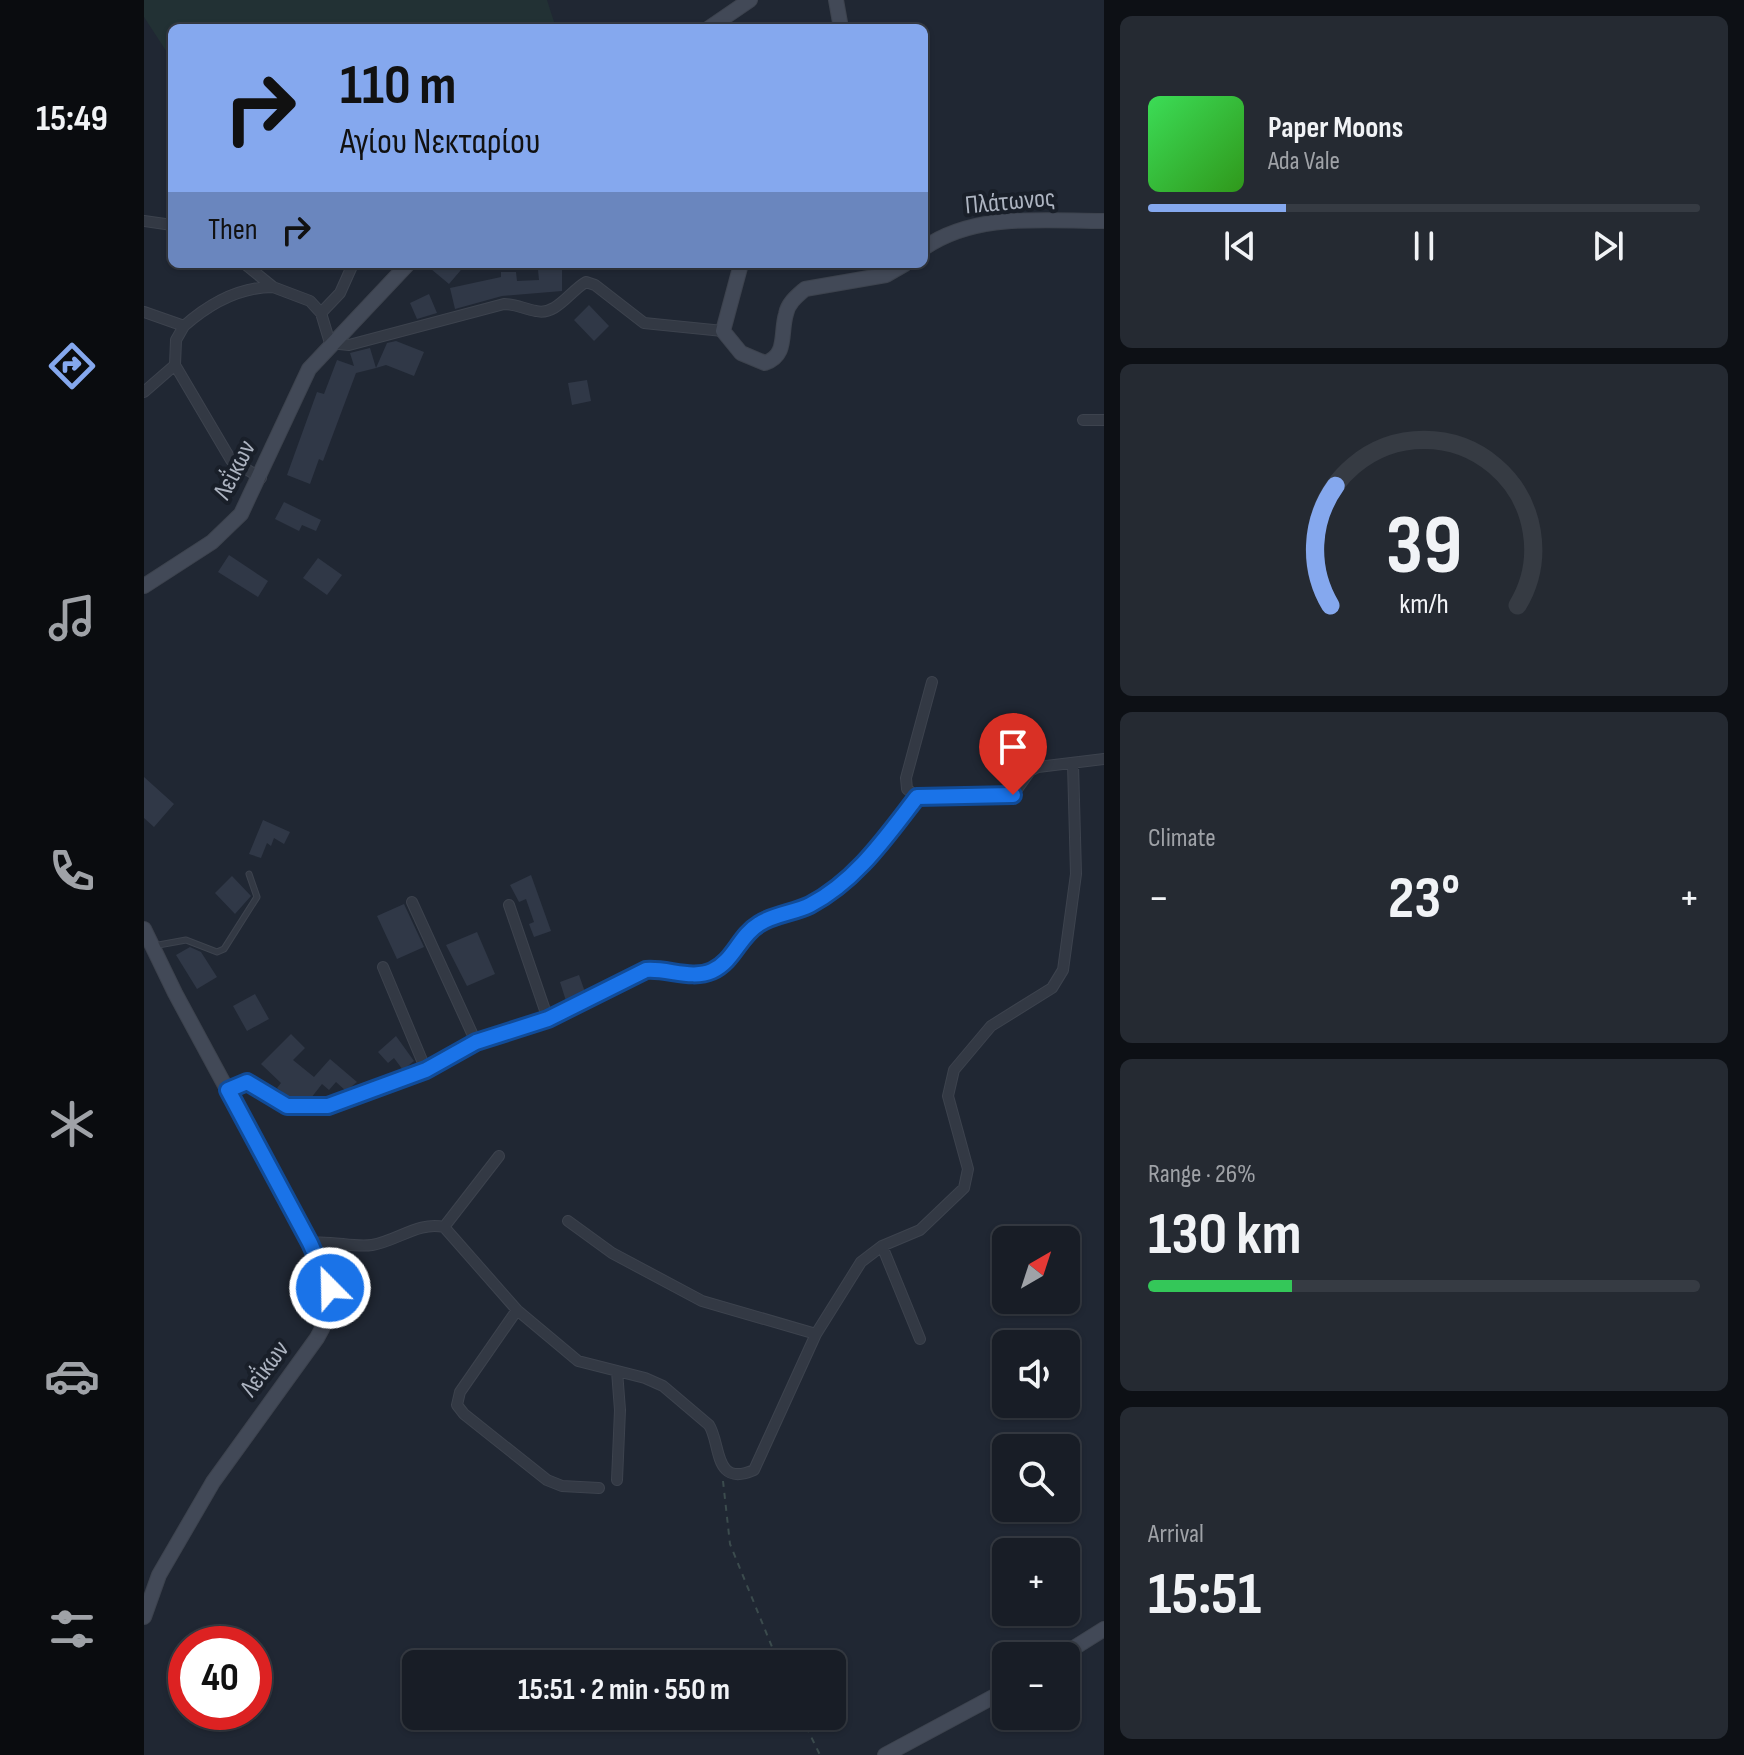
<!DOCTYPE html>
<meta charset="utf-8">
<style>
body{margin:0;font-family:"Sofia Sans Condensed",sans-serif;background:#252a32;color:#f1f3f6;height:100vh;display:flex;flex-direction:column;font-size:30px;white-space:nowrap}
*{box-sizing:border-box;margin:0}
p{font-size:26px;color:#9fa2a7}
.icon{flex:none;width:44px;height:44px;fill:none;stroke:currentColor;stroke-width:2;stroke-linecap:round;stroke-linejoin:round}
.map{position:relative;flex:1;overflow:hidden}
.side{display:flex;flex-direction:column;gap:16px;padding:16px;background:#0d1015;width:640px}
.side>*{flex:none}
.top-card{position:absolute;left:24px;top:24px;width:760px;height:244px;border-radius:12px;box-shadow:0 2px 6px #0004,0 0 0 2px #363b43;background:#85a8ee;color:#111;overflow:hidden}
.needle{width:52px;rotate:39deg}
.tools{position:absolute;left:848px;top:1226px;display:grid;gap:16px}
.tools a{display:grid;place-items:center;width:88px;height:88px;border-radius:12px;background:#181d26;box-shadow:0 2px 6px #0004,0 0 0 2px #363b43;font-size:40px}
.speed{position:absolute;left:24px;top:1626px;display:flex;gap:16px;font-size:40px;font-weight:700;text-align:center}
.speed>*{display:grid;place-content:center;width:104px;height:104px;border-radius:50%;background:#181d26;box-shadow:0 2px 6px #0004,0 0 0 2px #363b43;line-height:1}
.speed .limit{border:12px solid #d22;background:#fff;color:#111}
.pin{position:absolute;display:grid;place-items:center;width:68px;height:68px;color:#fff;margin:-82px -34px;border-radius:50% 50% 50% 0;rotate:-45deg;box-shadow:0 0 8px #0007}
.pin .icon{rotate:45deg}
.me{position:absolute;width:88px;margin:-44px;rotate:337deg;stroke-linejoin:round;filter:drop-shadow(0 0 6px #0008)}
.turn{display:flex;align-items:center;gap:28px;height:168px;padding:0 40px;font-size:36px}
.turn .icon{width:104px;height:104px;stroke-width:2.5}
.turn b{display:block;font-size:56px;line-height:68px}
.then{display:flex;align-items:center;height:76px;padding:0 40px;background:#0003;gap:16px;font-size:30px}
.big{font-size:60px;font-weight:700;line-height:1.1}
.side .card{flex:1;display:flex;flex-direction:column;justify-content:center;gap:12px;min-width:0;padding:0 28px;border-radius:12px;background:#252a32}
.side .dial{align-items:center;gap:0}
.dial svg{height:208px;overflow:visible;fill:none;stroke:#363b43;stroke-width:7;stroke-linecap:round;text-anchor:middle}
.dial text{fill:#f1f3f6;stroke:none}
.song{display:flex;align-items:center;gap:24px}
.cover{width:96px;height:96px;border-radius:12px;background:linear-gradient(135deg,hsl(130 70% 55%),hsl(110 70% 35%))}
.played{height:8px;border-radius:4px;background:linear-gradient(90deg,#85a8ee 25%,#363b43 25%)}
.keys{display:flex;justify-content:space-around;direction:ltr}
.heat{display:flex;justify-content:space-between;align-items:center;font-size:44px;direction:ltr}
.charge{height:12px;border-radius:6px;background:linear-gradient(90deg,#34c759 26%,#363b43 0)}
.trip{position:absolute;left:258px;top:1650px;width:444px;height:80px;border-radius:12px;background:#181d26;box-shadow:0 2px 6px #0004,0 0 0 2px #363b43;font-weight:700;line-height:80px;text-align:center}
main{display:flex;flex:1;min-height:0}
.dock{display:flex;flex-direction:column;width:144px;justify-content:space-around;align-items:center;background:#0a0c0f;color:#9fa2a7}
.dock .icon{width:56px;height:56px}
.dock .current{color:#85a8ee}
.dock b{font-size:36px;color:#f1f3f6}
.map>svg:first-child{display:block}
.green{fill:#223134}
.building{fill:#303847}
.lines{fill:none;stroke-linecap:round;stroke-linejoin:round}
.lane-casing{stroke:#3d434e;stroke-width:7}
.street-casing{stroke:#3d434e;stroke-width:12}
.secondary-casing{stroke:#3d434e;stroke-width:16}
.path{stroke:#3b4b4d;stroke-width:2;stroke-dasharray:6 6;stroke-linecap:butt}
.lane{stroke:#333944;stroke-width:5}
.street{stroke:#333944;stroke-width:10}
.secondary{stroke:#424957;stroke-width:14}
.route-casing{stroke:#114b97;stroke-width:20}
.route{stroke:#1a73e8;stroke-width:14}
.labels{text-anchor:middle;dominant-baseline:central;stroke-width:8;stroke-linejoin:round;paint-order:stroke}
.street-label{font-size:26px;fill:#adb4c1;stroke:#191f29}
</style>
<main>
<nav class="dock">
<b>15:49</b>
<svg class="icon current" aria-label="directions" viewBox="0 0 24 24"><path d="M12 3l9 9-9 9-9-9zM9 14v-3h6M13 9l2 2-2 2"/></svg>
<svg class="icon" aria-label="music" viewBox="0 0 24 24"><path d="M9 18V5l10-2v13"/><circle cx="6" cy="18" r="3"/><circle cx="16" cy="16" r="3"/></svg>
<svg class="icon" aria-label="phone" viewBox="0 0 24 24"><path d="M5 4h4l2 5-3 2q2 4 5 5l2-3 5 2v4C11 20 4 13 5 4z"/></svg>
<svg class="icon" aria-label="climate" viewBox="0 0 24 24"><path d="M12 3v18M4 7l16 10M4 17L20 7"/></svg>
<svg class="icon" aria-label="car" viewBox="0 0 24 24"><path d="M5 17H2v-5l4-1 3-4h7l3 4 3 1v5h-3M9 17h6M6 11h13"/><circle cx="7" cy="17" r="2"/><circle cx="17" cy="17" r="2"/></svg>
<svg class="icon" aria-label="filters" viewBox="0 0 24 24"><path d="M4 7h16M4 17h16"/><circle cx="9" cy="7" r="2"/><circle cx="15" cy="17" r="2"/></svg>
</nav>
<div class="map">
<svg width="960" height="1755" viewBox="0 0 960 1755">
<rect width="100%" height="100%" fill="#202733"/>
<!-- green -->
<path class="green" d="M0 0H403L412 28H28V60L0 17Z"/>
<!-- building -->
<path class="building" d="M281 264H322L305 284Z
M418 268V291L358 296 311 309 306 288 357 277V272H372L373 281 395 280 394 270Z
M285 294 293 313 273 319 266 303Z
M445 305 465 326 450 341 430 320Z
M252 341 280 352 270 376 242 365 232 368 243 343Z
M226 348 232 368 212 373 179 461 175 459 166 484 143 475 173 392 180 394 193 360 210 366 206 353Z
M443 380 447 401 428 405 424 383Z
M140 502 177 520 172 531 158 525 155 531 131 519Z
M85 555 124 581 114 597 74 572Z
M174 558 198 575 183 595 159 578Z
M0 777 30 804 10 827 0 818Z
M119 820 146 832 140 844 130 838 127 846 123 843 117 858 105 854Z
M387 875 407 931 390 937 385 924 390 922 382 899 375 902 366 885Z
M88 876 107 896 91 914 71 893Z
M260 904 280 947 253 959 233 916Z
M333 932 351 974 323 986 302 945Z
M46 947 57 952 73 977 53 989 32 955Z
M435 975 441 992 422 1001 416 982Z
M111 994 125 1019 103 1031 89 1006Z
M147 1034 161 1048 149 1060 170 1077 186 1059 213 1082 202 1091 192 1082 185 1090 178 1084 167 1098H146L133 1088 137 1083 117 1064Z
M252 1036 270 1061 259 1070 250 1058 244 1063 234 1052Z"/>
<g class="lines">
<!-- lane casing -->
<g class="lane-casing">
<path id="lane" d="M9 946 42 940 73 952 80 949 113 897 105 874"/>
</g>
<!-- street casing -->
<g class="street-casing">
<path id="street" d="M0 221 28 225
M101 264 129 287 166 301 177 313 186 343 205 345 360 304C372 304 380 309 392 311 412 316 426 291 442 282L451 285 500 323 579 331
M0 312 40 326C65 304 95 287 129 287
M177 313 196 293 209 264
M40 326 32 340 31 365 87 460 117 478
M0 392 31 365
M939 420H960
M773 797 763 789 762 778 788 682
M268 902 332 1042
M365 905 404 1019
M239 967 282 1070
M84 1090 103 1082 143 1106H184L282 1070 332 1042 404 1019 502 970C523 968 548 980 568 971 590 961 595 936 615 924 630 914 650 913 666 905 712 881 742 837 773 797L869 795 886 771 894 767 960 759
M424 1221 468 1253 558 1301 672 1334
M300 1227 355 1156
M166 1243C188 1240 209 1248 228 1245 253 1241 275 1221 300 1227L373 1310 434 1361 501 1378 519 1386 565 1425C577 1443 569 1488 610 1470L672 1334 717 1262 738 1246 776 1230 820 1188 824 1169 804 1096 810 1070 847 1026 908 988 919 970 932 874 929 764
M738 1246 776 1339
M373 1310 316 1392 313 1405 320 1414 403 1480 418 1486 455 1488
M473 1371 476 1410 473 1480"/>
</g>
<!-- secondary casing -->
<g class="secondary-casing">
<path id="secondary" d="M692 0 697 28
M565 28 606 0
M780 248C832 212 899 221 960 221
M597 264 579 331 597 353 621 363C644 355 636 334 642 314 644 303 653 296 661 289L742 275 761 264
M0 586 68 542 97 514 165 369 264 264
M0 929 31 993 166 1243C183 1278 195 1302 173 1338L69 1482 15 1575 0 1617
M917 1656 960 1629
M741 1755 862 1690"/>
</g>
<!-- path -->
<path class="path" d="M579 1481 586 1544 635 1664
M657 1716 676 1755"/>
<!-- lane -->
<use href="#lane" class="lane"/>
<!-- street -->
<use href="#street" class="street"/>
<!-- secondary -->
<use href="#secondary" class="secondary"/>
</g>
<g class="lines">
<!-- route casing -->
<g class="route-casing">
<path id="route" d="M186 1288 166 1243 84 1090 103 1082 143 1106H184L282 1070 332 1042 404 1019 502 970C523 968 548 980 568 971 590 961 595 936 615 924 630 914 650 913 666 905 712 881 742 837 773 797L869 795"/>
</g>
<!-- route -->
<use href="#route" class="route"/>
</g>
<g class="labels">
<!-- street labels -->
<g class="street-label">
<text transform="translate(866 202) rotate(-5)">Πλάτωνος</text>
<text transform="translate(91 470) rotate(-63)">Λεΐκων</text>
<text transform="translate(121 1369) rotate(-53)">Λεΐκων</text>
</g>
</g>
</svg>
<div class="tools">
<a><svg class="needle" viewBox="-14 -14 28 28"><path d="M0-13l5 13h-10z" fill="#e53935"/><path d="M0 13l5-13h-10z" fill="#9fa2a7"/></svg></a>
<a><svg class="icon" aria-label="sound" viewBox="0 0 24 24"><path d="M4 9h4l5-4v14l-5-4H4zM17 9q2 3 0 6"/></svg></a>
<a><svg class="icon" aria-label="search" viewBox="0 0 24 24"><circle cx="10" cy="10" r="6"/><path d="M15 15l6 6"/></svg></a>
<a>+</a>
<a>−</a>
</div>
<div class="speed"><div class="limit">40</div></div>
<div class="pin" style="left:869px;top:795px;background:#d93025"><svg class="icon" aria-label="arrive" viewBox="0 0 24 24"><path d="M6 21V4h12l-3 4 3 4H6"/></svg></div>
<svg class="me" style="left:186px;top:1288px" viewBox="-20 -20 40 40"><circle r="17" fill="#1a73e8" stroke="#fff" stroke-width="3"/><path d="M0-11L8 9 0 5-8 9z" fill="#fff"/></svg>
<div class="trip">15:51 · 2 min · 550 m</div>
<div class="top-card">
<div class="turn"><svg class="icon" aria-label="right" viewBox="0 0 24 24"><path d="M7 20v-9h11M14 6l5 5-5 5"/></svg><div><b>110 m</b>Αγίου Νεκταρίου</div></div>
<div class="then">Then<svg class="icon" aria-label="right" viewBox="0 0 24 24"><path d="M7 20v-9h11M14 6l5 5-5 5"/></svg></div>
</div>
</div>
<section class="side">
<div class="card">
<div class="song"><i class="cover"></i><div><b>Paper Moons</b><p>Ada Vale</p></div></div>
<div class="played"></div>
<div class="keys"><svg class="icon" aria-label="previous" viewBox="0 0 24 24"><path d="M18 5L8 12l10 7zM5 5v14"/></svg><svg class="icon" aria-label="pause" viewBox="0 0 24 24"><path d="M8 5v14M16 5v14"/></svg><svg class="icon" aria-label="next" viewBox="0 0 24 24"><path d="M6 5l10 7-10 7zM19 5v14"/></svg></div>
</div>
<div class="card dial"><svg viewBox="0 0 100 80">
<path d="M14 69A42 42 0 1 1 86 69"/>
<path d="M14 69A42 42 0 0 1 16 23" stroke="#85a8ee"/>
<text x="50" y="56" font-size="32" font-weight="700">39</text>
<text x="50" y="72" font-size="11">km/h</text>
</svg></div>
<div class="card"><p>Climate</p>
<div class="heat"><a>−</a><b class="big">23°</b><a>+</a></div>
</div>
<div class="card"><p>Range · 26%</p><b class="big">130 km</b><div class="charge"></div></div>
<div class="card"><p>Arrival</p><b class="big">15:51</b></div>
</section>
</main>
